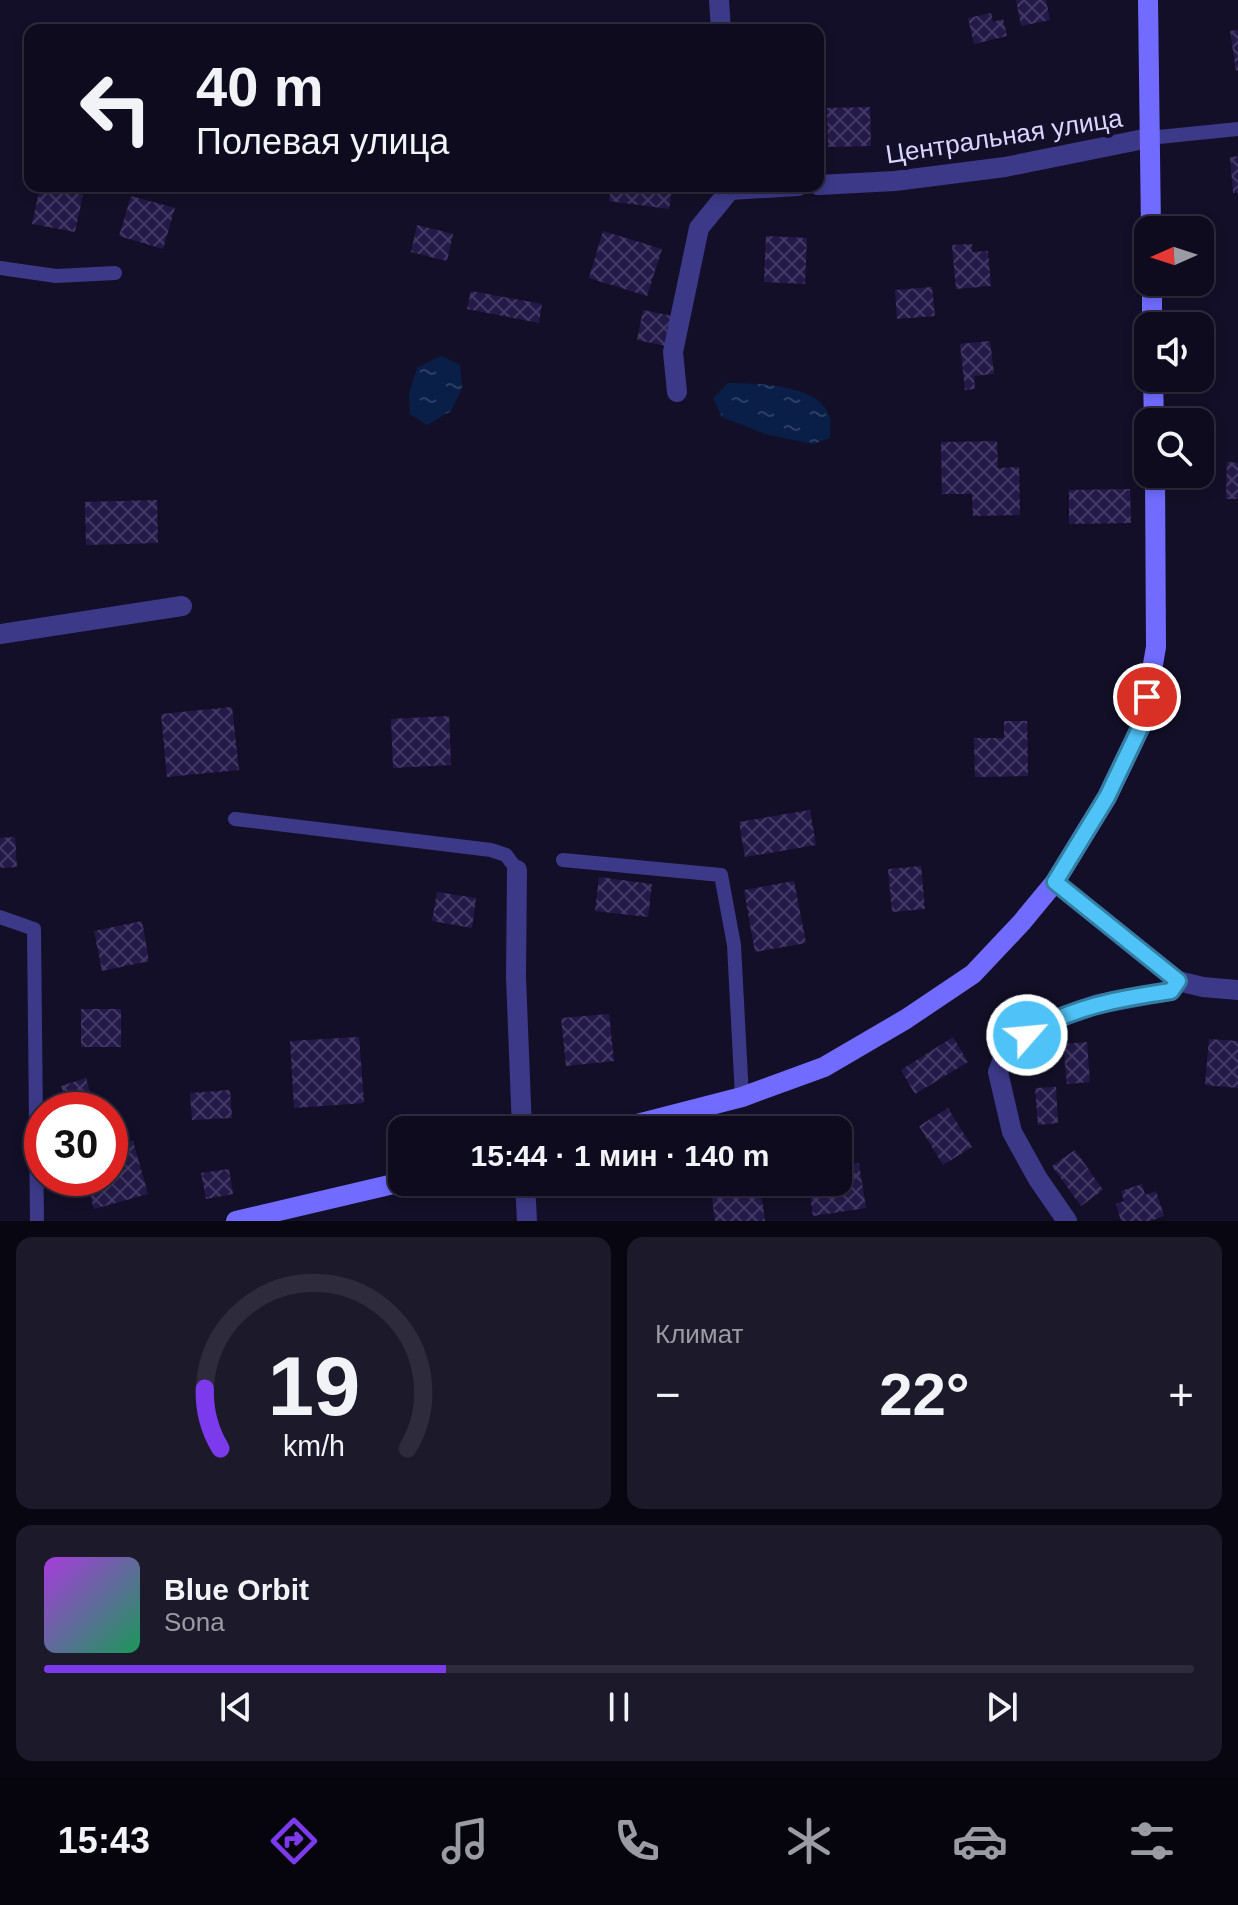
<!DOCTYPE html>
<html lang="ru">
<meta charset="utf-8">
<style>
body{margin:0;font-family:Arial,sans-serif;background:#1c192b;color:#f1f3f6;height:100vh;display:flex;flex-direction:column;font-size:30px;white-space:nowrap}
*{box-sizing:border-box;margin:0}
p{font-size:26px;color:#9b9ba4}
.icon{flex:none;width:44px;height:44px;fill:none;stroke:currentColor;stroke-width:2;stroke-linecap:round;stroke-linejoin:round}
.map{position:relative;height:1221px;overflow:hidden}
.details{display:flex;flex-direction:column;gap:16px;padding:16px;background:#080610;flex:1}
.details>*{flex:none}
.banner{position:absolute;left:24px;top:24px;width:800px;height:168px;border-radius:16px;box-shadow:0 4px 12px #0003,0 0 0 2px #2e2b3c;background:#0e0b1e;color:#f1f3f6;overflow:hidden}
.needle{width:52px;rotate:267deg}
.buttons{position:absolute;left:1134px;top:216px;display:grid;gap:16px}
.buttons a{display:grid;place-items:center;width:80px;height:80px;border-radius:16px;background:#0e0b1e;box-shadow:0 4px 12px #0003,0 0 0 2px #2e2b3c;font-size:40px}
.speed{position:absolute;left:24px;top:1092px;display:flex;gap:16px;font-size:40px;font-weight:700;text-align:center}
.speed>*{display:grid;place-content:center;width:104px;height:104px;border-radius:50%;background:#0e0b1e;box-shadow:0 4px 12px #0003,0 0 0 2px #2e2b3c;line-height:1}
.speed .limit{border:12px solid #d22;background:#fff;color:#111}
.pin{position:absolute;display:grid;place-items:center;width:68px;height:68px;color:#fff;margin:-34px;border:4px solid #fff;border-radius:50%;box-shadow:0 2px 8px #0007}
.me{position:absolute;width:88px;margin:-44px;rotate:63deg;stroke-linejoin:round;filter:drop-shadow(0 0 6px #0008)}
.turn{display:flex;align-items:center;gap:28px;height:168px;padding:0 40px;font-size:36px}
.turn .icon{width:104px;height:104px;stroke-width:2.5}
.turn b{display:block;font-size:56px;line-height:68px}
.big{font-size:60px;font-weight:700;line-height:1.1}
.details .card{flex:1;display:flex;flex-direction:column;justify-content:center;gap:12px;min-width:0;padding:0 28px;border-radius:16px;background:#1c192b}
.details .dial{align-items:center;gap:0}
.dial svg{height:208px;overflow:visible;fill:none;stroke:#2e2b3c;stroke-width:7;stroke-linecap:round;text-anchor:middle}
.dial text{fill:#f1f3f6;stroke:none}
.song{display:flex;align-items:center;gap:24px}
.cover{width:96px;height:96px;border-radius:12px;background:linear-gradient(135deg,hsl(280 70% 55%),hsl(150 70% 35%))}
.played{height:8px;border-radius:4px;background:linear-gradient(90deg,#7c3aed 35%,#2e2b3c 35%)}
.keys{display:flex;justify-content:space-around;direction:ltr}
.heat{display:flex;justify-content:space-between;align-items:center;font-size:44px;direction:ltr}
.details .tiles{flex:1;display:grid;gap:16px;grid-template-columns:1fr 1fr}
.card:last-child{grid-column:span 2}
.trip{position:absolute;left:388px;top:1116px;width:464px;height:80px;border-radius:16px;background:#0e0b1e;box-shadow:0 4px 12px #0003,0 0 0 2px #2e2b3c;font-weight:700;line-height:80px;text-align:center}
.menu{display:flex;height:128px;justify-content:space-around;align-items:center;background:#06040c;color:#9b9ba4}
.menu .icon{width:56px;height:56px}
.menu .current{color:#7c3aed}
.menu b{font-size:36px;color:#f1f3f6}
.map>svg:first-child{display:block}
.water{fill:url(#water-ripples)}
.building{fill:url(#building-cross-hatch)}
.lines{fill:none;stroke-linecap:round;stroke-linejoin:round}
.lane{stroke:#3c3988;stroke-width:14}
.street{stroke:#3c3988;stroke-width:20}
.secondary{stroke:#716cff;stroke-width:20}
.route-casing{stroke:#337fa1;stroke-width:20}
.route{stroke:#4fc3f7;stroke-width:14}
.labels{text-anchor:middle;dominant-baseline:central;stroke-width:8;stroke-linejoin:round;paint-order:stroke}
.street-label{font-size:26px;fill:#dad5ff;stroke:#130f28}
</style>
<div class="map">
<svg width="1238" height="1221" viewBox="0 0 1238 1221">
<defs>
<pattern id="water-ripples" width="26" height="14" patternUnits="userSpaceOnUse" patternTransform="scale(2)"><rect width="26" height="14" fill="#091f47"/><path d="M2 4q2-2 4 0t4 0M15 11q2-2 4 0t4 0" fill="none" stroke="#2c3f63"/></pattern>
<pattern id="building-cross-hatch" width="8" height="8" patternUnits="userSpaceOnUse" patternTransform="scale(2)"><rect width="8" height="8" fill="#241a49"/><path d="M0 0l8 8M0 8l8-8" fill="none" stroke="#433a64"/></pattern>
</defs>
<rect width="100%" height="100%" fill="#130f28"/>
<!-- water -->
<path class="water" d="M441 356 460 365 462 388 451 411 427 425 410 414 409 393 417 368Z
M728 383C755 383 822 384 830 418 831 424 830 432 830 438L813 444 765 434 722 417 713 398Z"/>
<!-- building -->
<path class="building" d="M1016 0H1046L1050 20 1021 26Z
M991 13 993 22 1003 19 1007 36 974 44 968 18Z
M1238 30V71H1236L1230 31Z
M870 107 871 146 828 147 827 108Z
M1238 156V193H1233L1230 157Z
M611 186H673L669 209 609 201Z
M40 187 83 195 75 232 32 224Z
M131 196 175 208 163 249 119 236Z
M417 225 453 234 447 261 411 252Z
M603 231 662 249 647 296 589 278Z
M766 236 807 238 805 284 764 282Z
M972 244V252L988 251 991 286 956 289 952 245Z
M932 287 935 316 897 319 895 290Z
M471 291 542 304 539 323 467 309Z
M643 310 672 316 666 346 637 340Z
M990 341 994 374 974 376 975 389 965 390 960 344Z
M997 441 998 468 1019 467 1020 515 973 516 972 494H942L941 442Z
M1227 462 1238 463V499H1226Z
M1130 489 1131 523 1069 524V490Z
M157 500 158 543 86 545 85 502Z
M232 707 239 770 167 777 161 714Z
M449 716 451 765 393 768 391 719Z
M1004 721H1027L1028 776 975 777 974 738H1004Z
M810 810 816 845 745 857 739 822Z
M15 837 17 867 0 868V838Z
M921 866 925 909 892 912 888 869Z
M599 877 652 884 648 917 595 911Z
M794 881 806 943 755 952 744 890Z
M437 892 476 898 472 928 432 921Z
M142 921 149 961 102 971 94 931Z
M81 1009H121V1047H81Z
M609 1014 614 1061 566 1066 561 1018Z
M359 1037 364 1103 294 1108 290 1041Z
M953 1037 968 1062 915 1094 901 1070Z
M1209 1039 1238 1041V1088L1205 1085Z
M1087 1042 1090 1082 1067 1084 1063 1044Z
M86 1078 92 1098 68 1106 61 1086Z
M1056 1087 1058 1123 1038 1125 1035 1088Z
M230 1090 232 1118 192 1120 190 1093Z
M948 1108 972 1147 943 1165 919 1126Z
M133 1141 148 1194 94 1209 85 1178H110V1147Z
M1075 1150 1103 1190 1081 1206 1052 1166Z
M859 1163 866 1208 813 1216 808 1182H838V1166Z
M229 1169 233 1194 206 1199 201 1173Z
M760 1184 765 1221H715L711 1191Z
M1142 1184 1145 1195 1156 1191 1164 1216 1150 1221H1121L1116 1204 1124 1201 1121 1191Z"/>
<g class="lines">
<!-- lane -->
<path class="lane" d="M1149 138 1238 129
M0 268 56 276 115 273
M235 819 491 850 506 855 517 870
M563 860 721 875 734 945 742 1097
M0 917 34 929 37 1221"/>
<!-- street -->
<path class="street" d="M719 0 721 30
M818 185 895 181 1005 167 1149 138
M730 190 798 186
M677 392 673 352 699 228 730 190V186
M0 634 182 606
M517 870 516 977 522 1130
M1055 882 1178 981 1203 987 1238 990
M525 1182 527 1221
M1067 1221 1038 1179 1012 1132 998 1072 1007 1048 1047 1022 1098 1004 1171 991 1178 981"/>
<!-- secondary -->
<path class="secondary" d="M1148 0 1151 230
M1152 282V326
M1153 378 1154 422
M614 1130 742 1097 824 1067 906 1019 973 974 1022 922 1055 882 1107 797 1143 722 1156 647 1155 474
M236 1221 402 1182"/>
</g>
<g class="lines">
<!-- route casing -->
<g class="route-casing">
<path id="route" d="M1027 1035C1070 1007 1122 998 1171 991L1178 981 1055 882 1107 797 1143 722 1147 697"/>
</g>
<!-- route -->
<use href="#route" class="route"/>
</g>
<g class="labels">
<!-- street labels -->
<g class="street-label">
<text transform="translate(1004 136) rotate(-9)">Центральная улица</text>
</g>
</g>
</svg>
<div class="buttons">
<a><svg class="needle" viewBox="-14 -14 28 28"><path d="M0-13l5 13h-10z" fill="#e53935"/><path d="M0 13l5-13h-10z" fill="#9b9ba4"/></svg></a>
<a><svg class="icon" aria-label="sound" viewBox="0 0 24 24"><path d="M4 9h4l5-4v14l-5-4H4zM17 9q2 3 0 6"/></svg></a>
<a><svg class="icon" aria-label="search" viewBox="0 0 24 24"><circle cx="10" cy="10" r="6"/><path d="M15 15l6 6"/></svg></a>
</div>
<div class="speed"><div class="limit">30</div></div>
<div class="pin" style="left:1147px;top:697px;background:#d93025"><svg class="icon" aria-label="arrive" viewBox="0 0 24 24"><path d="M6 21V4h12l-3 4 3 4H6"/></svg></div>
<svg class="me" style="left:1027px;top:1035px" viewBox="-20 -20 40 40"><circle r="17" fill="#4fc3f7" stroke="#fff" stroke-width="3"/><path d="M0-11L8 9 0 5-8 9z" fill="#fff"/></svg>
<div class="trip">15:44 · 1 мин · 140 m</div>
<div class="banner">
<div class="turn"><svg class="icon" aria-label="left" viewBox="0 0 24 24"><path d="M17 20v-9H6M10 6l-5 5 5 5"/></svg><div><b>40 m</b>Полевая улица</div></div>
</div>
</div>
<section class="details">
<div class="tiles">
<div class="card dial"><svg viewBox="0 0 100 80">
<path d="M14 69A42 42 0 1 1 86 69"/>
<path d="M14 69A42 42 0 0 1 8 46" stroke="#7c3aed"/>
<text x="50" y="56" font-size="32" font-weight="700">19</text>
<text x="50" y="72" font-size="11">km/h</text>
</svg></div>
<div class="card"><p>Климат</p>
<div class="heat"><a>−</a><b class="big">22°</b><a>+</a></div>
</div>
<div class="card">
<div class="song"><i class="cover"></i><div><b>Blue Orbit</b><p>Sona</p></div></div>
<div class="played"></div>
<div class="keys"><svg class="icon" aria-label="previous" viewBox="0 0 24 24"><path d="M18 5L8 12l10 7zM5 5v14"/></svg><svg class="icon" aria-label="pause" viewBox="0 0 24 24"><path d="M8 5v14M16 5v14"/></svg><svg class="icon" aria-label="next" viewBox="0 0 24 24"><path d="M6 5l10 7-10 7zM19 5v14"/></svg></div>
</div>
</div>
</section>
<nav class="menu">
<b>15:43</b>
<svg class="icon current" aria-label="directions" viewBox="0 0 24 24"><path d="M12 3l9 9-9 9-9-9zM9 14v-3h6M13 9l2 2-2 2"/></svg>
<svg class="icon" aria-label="music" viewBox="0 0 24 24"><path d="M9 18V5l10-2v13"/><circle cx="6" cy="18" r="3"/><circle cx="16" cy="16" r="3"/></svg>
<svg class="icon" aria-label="phone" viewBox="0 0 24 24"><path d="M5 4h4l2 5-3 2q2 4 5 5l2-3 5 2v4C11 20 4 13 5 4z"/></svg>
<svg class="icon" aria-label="climate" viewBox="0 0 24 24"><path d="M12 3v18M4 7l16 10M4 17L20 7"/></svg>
<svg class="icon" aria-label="car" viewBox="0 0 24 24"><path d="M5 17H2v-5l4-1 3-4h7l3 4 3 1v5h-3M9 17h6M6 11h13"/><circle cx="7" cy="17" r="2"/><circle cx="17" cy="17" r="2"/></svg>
<svg class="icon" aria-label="filters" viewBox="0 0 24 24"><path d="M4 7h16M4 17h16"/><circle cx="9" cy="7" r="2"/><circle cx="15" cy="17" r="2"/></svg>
</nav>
